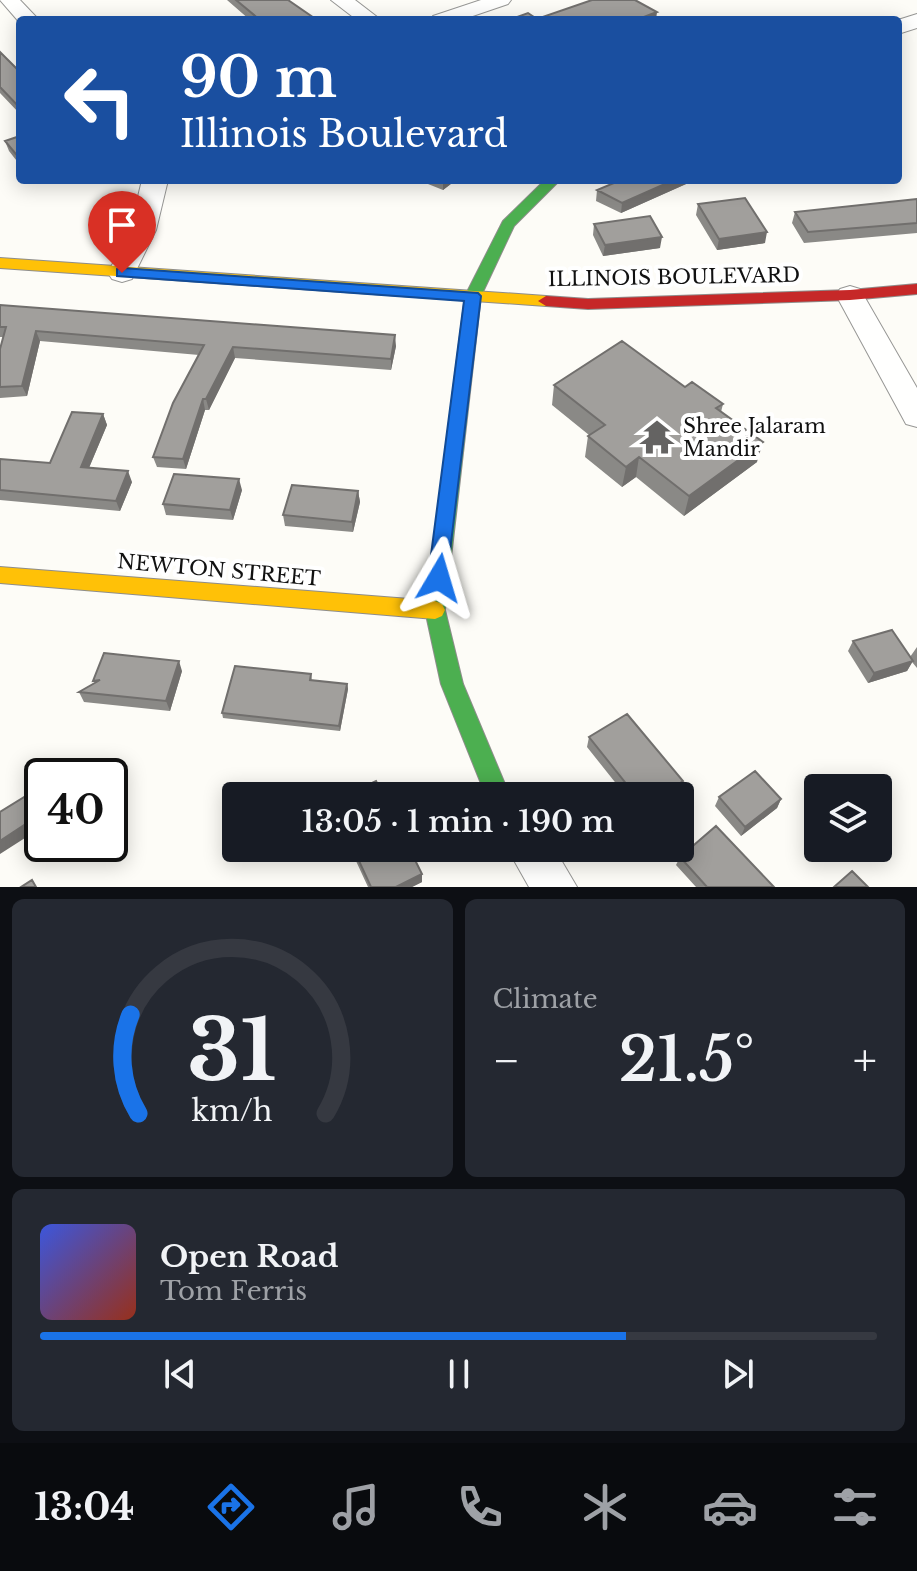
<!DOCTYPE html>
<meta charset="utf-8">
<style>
body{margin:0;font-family:"Libre Baskerville",serif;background:#242831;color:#f1f3f6;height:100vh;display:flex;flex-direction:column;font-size:30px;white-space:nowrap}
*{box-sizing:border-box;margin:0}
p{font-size:26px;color:#9ea1a6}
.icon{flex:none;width:44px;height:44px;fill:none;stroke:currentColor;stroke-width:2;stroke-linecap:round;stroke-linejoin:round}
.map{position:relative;height:887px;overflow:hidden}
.side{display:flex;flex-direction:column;gap:12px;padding:12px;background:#0d0f14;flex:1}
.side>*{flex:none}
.hud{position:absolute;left:16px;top:16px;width:886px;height:168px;border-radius:8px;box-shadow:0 4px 20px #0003;background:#1a4fa0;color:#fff;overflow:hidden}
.tools{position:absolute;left:804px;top:774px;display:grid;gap:16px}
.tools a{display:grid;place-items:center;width:88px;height:88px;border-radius:8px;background:#171b24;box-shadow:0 4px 20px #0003;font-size:40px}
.speed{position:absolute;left:24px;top:758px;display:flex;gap:16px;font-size:40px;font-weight:700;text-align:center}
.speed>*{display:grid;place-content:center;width:104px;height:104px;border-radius:50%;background:#171b24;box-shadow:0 4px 20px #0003;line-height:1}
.speed .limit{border:4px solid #111;border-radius:12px;background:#fff;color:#111}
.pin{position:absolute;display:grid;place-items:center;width:68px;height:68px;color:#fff;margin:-82px -34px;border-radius:50% 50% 50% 0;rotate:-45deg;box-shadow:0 0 8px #0007}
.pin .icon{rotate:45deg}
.me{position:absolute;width:88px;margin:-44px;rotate:7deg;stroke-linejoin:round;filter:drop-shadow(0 0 6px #0008)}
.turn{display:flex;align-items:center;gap:28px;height:168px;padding:0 32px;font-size:36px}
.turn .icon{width:104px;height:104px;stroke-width:2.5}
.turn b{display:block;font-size:56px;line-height:68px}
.big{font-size:60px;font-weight:600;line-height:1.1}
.side .tile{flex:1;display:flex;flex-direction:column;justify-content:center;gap:12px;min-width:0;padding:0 28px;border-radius:12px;background:#242831}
.side .dial{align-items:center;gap:0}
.dial svg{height:208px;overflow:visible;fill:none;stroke:#363941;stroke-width:7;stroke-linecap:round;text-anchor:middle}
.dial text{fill:#f1f3f6;stroke:none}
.song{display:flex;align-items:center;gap:24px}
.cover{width:96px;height:96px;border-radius:12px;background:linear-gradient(135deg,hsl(230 70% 55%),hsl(10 70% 35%))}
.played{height:8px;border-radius:4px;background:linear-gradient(90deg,#1a73e8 70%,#363941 70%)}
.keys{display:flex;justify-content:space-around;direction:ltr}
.heat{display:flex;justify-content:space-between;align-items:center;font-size:44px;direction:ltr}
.side .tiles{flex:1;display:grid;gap:12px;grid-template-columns:1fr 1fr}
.tile:last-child{grid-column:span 2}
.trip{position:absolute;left:222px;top:782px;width:472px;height:80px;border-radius:8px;background:#171b24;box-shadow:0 4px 20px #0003;font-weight:600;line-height:80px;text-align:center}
.tabs{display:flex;height:128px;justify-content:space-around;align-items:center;background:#090b0e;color:#9ea1a6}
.tabs .icon{width:56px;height:56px}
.tabs .current{color:#1a73e8}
.tabs b{font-size:36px;color:#f1f3f6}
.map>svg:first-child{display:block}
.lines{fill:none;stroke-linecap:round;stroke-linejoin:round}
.street-casing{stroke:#979795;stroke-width:2}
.fast-casing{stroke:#8e8d8b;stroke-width:2}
.slow-casing{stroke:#8e8d8b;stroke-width:2}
.jam-casing{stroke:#8e8d8b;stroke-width:2}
.street{fill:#fffffe;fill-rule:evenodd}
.fast{fill:#4caf50;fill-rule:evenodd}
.slow{fill:#ffc107;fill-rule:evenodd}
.jam{fill:#c62828;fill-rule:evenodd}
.wall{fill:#8a8986}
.shaded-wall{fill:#716f6d}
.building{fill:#a19f9c;stroke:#716f6d;stroke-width:2}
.route{fill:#1a73e8;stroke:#114b97;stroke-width:2}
.labels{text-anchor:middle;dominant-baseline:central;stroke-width:8;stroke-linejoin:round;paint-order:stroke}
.street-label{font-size:20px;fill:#111;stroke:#fff}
.poi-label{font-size:20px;fill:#111;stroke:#fff;text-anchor:start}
</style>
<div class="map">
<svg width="917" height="887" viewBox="0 0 917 887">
<rect width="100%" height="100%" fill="#fdfcf7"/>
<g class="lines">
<!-- street casing -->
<g class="street-casing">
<path id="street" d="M0 0H20L39 20H20V23Z
M331 0H355L381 20H357Z
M481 0H511L508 4 461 20H430L433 16Z
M917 14V28L898 34V20Z
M142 180H168L156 230 132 279 122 282 112 279 108 273 130 230Z
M850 286 860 289 917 388V427L906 424 836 295 840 289Z
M507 848H554L577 887H529Z"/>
</g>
<!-- fast casing -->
<g class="fast-casing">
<path id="fast" d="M545 180H560L514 226 481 296 445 610 463 684 510 796H486L441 684 425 610 465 296 503 221Z"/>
</g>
<!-- slow casing -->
<g class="slow-casing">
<path id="slow" d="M0 258 546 296 554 301 546 306 0 268Z
M0 567 435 601 442 604 445 610 442 616 435 619 0 583Z"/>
</g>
<!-- jam casing -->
<g class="jam-casing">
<path id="jam" d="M917 284V294L850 300 588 309 546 306 538 301 546 296 588 299 850 290Z"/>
</g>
<!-- street -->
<use href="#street" class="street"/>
<!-- fast -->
<use href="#fast" class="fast"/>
<!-- slow -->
<use href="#slow" class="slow"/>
<!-- jam -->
<use href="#jam" class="jam"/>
</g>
<!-- wall -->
<path class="wall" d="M227 0H288L317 20H250Z
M0 52 20 72V114L0 93Z
M20 136V165L9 151 5 141Z
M418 180H456L443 190Z
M621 180H695L621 213 596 201 597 190Z
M917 199V233L804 243 792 223 795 212Z
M698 204 765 243 717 250 696 215Z
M594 224 660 248 603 256 593 235Z
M0 305 396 346 391 370 235 358 209 410H205L186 469 157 467 153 457 199 355 40 341 27 396 0 398V349L3 337H0Z
M554 385 685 387 723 404 721 412 757 462 684 516 636 477 622 487 585 457 588 436 589 435 552 405Z
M103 414 107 425 89 468 132 482 120 511 0 500V459L50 463Z
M242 490 233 520 166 515 163 504Z
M358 491 360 502 353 532 285 526 283 515Z
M853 641 910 657 917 647V668L912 662 907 671 868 683 848 651Z
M182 671 170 711 84 702 79 692 94 683Z
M311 674 312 681 347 684 348 689 340 731 223 718 222 713Z
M589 737 680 790 672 796H626L587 747Z
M719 797 781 799 777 808 741 836 715 806Z
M350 848H409L422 874V882L412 887H368Z
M680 857 774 887H696L676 865Z"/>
<!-- shaded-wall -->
<path class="shaded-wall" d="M657 12 656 20H636Z
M443 180H456L443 190Z
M674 180H695L621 213 622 203Z
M767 232 765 243 717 250 719 239Z
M662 237 660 248 603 256 605 245Z
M36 331 40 341 27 396 22 386Z
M395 335 396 346 391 370V359Z
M233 347 235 358 209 410 206 399Z
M203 399 205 410 186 469 183 459Z
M103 414 107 425 85 477 81 467Z
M763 442 757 462 684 516 689 496Z
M639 457 636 477 622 487 626 467Z
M128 471 132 482 120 511 116 501Z
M239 479 242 490 233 520 230 510Z
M358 491 360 502 353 532 352 522Z
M179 661 182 671 170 711 166 701Z
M913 661 907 671 868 683 874 673Z
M347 684 348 689 340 731 339 726Z
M683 781 680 790 672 796H661Z
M781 799 777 808 741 836 745 827Z
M32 820 39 829 0 854V841Z
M422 874V882L412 887H396Z"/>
<!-- building -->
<path class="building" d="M236 0H288L317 20H260Z
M592 0H635L657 12 636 20H509L528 13 537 19Z
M0 52 20 72V108L0 87Z
M20 136V159L5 141Z
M621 180H674L622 203 597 190Z
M745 198 767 232 719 239 698 204Z
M917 199V223L808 232 795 212Z
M650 216 662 237 605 245 594 224Z
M0 305 395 335 391 359 233 347 206 399H203L183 459 153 457 173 403 204 345 36 331 22 386 0 387V349L6 327H0Z
M622 341 685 387 692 382 723 404 716 408 763 442 689 496 639 457 626 467 588 436 605 425 554 385Z
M72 412 103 414 81 467 128 471 116 501 0 490V459L50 463Z
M174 474 239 479 230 510 163 504Z
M292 485 358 491 352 522 283 515Z
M892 630 913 661 874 673 853 641Z
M104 653 179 661 166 701 79 692 100 680 93 681Z
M235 666 311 674 310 680 347 684 339 726 222 713Z
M627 714 683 781 661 796H636L589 737Z
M69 770 73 776H59Z
M755 771 781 799 745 827 719 797Z
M376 781 383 796H344Z
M42 786V827L38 830 32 820 0 841V812Z
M716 826 774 887H707L680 857Z
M353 848H409L422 874 396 887H371Z
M852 871 868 887H834Z
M32 880 36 887H21Z"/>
<!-- route -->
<path class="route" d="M122 268 478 293 481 296 446 584 439 587 431 584 428 578 464 301 117 276V269Z"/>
<!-- icons -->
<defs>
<g id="temple-bare" transform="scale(2.76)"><path d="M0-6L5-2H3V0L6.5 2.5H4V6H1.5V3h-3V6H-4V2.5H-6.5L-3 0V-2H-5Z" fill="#646362" stroke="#fff" stroke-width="2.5" paint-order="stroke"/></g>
</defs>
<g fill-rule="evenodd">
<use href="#temple-bare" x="657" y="437"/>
</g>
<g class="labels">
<!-- street labels -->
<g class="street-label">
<text transform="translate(674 277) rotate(-1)">ILLINOIS BOULEVARD</text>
<text transform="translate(219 570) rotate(5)">NEWTON STREET</text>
</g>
<!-- poi labels -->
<g class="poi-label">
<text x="683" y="426">Shree Jalaram<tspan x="683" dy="23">Mandir</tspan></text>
</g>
</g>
</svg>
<div class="tools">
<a><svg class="icon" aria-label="layers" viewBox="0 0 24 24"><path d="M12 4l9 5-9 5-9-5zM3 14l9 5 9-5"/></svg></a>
</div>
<div class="speed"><div class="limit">40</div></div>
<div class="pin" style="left:122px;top:273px;background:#d93025"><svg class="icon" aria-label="arrive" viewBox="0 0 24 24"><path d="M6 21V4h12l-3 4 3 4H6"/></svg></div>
<svg class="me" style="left:439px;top:578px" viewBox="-20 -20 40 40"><path d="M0-17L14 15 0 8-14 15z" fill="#1a73e8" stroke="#fff" stroke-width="4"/></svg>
<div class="trip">13:05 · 1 min · 190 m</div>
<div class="hud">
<div class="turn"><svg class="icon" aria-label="left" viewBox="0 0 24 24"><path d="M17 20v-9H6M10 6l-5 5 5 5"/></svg><div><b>90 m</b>Illinois Boulevard</div></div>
</div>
</div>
<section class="side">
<div class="tiles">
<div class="tile dial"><svg viewBox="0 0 100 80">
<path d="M14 69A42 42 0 1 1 86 69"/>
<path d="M14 69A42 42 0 0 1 11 31" stroke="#1a73e8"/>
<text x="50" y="56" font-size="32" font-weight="700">31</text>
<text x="50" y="72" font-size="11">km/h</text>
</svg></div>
<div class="tile"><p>Climate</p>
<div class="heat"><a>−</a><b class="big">21.5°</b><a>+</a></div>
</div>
<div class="tile">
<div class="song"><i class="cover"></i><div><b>Open Road</b><p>Tom Ferris</p></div></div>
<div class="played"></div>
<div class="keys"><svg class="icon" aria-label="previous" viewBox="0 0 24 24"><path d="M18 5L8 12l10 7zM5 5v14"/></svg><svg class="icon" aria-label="pause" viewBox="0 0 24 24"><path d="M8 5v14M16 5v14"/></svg><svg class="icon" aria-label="next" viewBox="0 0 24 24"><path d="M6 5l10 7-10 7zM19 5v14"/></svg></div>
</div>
</div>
</section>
<nav class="tabs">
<b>13:04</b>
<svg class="icon current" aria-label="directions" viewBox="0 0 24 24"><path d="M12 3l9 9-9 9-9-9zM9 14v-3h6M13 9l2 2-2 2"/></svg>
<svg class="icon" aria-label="music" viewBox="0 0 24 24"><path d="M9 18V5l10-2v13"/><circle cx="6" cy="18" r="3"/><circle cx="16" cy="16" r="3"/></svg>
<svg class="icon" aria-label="phone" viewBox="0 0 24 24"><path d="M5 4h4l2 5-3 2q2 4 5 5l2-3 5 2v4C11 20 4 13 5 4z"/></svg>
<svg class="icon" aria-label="climate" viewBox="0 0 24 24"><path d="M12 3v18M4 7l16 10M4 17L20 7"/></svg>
<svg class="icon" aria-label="car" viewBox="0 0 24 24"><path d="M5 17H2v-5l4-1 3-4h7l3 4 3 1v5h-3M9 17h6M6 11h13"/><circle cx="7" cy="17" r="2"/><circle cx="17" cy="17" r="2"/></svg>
<svg class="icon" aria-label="filters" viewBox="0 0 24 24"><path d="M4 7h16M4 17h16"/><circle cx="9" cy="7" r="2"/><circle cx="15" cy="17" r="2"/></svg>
</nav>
